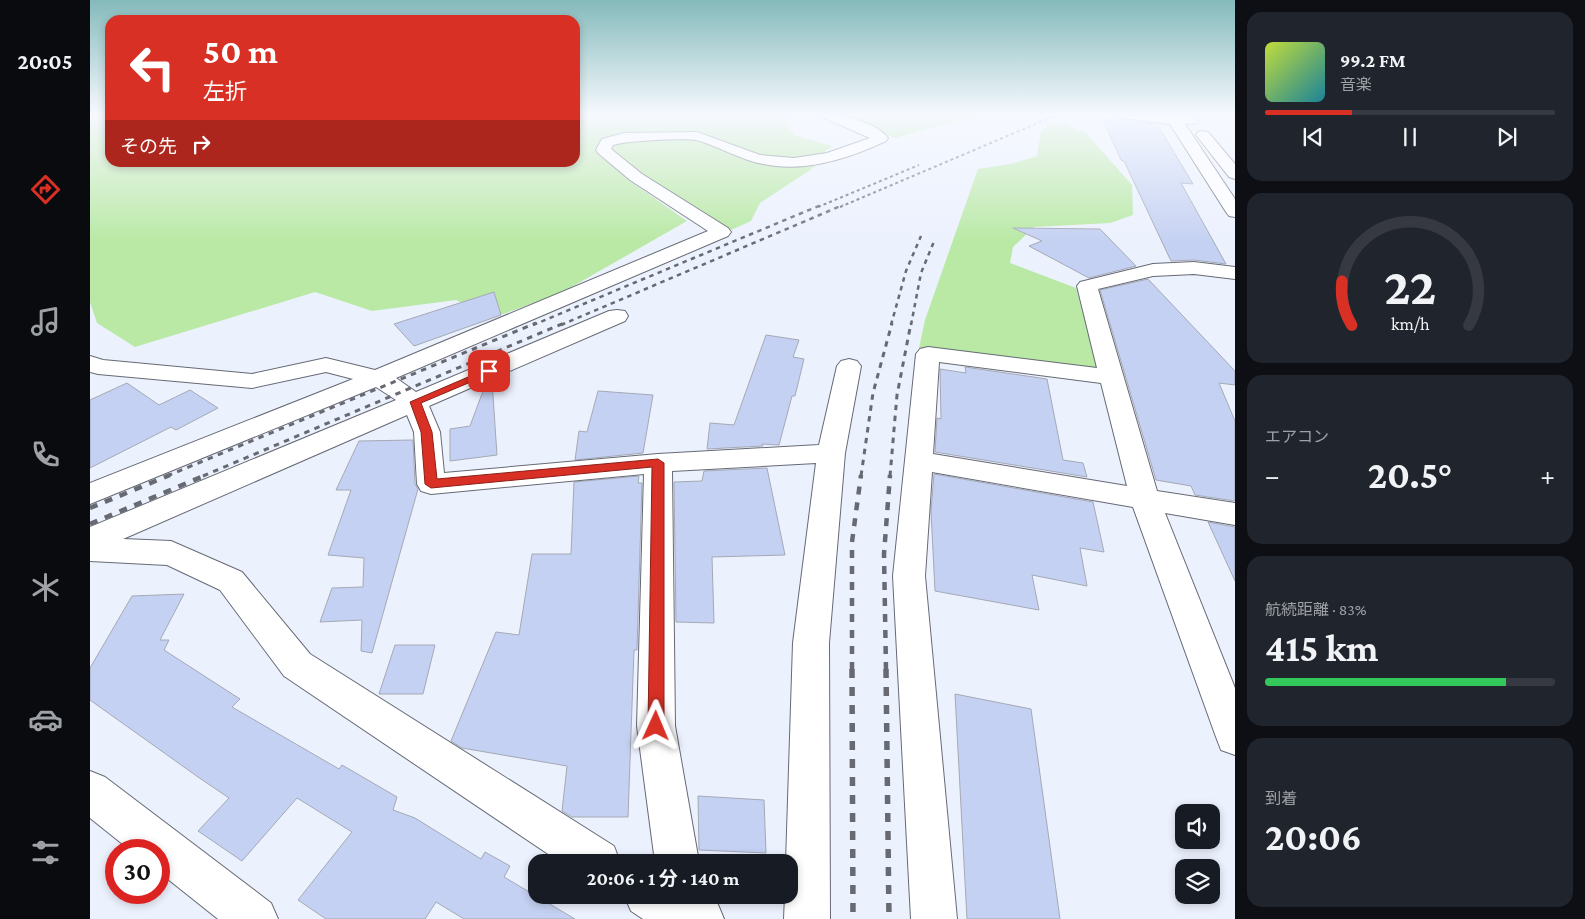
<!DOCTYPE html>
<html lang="ja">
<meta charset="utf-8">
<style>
body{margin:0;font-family:"Crimson Pro","Noto Sans JP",serif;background:#20242c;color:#f1f3f6;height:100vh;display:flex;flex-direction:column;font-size:19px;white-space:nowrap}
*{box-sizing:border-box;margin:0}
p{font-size:16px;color:#9ea1a6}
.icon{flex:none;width:28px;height:28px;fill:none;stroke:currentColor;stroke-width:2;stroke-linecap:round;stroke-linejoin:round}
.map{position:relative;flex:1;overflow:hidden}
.details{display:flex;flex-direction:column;gap:12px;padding:12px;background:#0d0f14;width:350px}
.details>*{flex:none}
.hud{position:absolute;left:15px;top:15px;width:475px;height:152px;border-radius:15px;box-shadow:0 2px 8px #0003;background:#d93025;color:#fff;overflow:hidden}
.fabs{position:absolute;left:1085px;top:804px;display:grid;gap:10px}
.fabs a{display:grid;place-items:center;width:45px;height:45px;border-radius:10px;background:#171b24;box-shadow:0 2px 8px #0003;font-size:25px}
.speed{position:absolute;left:15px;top:839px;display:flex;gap:10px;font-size:25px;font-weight:700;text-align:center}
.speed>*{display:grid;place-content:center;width:65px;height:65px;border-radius:50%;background:#171b24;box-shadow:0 2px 8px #0003;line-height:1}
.speed .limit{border:8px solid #d22;background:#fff;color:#111}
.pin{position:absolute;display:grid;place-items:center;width:42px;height:42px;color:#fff;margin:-21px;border-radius:10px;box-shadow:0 2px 8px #0006}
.me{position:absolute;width:55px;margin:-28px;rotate:1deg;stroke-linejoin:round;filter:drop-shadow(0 0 4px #0008)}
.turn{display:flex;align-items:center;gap:18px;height:105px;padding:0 15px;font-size:22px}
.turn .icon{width:65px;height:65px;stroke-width:2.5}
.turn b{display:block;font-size:35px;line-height:42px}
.then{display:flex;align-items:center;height:48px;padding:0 15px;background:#0003;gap:10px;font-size:19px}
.big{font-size:38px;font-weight:700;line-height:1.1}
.details .tile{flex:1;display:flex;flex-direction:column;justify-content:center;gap:8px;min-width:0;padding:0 18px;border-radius:15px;background:#20242c}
.details .dial{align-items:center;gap:0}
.dial svg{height:130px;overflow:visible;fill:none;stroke:#363941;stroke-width:7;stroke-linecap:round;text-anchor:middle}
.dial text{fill:#f1f3f6;stroke:none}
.song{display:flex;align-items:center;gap:15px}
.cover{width:60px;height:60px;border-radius:8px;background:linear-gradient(135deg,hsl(70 70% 55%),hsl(190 70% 35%))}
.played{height:5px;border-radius:2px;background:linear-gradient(90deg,#d93025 30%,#363941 30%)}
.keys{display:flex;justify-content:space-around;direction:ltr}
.heat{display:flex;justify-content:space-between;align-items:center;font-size:28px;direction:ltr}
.charge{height:8px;border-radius:4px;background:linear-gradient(90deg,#34c759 83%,#363941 0)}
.trip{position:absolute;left:438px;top:854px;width:270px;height:50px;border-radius:15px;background:#171b24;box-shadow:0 2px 8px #0003;font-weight:700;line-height:50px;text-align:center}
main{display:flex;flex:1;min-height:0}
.tab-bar{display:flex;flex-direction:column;width:90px;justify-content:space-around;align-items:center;background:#090b0e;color:#9ea1a6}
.tab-bar .icon{width:35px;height:35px}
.tab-bar .active{color:#d93025}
.tab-bar b{font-size:22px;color:#f1f3f6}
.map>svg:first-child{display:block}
.green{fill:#b9e9a5}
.building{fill:#c5d1f2;stroke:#a4a9b5}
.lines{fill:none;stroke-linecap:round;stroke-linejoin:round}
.minor-casing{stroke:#666a75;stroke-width:2}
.minor{fill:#fff;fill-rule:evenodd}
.rail-far4{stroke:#676a72;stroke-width:2;stroke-dasharray:3 3;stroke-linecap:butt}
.rail-far3{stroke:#676a72;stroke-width:2.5;stroke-dasharray:4.5 4.5;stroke-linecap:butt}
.rail-far2{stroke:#676a72;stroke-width:3;stroke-dasharray:5.5 5.5;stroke-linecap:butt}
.rail-far1{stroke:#676a72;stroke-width:4.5;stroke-dasharray:8 8;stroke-linecap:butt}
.rail{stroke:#676a72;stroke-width:5.5;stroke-dasharray:9 9;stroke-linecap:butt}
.route{fill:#d93025;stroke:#8d1f18}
</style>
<main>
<nav class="tab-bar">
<b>20:05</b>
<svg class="icon active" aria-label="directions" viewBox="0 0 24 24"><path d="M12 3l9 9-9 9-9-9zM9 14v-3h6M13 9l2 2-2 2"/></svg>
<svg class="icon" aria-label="music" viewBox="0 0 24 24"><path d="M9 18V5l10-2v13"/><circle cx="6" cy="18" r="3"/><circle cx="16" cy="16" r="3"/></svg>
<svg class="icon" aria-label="phone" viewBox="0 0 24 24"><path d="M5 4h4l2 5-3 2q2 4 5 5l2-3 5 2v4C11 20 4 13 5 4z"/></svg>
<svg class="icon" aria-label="climate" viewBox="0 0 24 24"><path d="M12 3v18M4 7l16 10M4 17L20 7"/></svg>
<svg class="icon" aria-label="car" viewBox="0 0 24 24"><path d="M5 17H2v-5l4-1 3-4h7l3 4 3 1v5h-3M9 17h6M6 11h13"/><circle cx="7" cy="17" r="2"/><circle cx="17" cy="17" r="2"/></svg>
<svg class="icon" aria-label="filters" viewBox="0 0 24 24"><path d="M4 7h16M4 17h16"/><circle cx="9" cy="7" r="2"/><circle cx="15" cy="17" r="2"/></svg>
</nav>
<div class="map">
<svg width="1145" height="919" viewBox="0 0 1145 919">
<rect width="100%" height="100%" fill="#ecf1fe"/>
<!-- green -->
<path class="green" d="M0 114H20V162H485V114H700L695 123 706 136 743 146 727 157 693 159 654 151 626 138 609 134 515 142 507 153 537 179 597 221 471 293 402 318 366 300 282 311 225 292 45 347 7 323 0 302Z
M747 114H891L805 138Z
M973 123 996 133 1042 185 1043 215 1020 223 944 227 923 247 920 263 986 288 1008 366 998 371 829 348 835 320 888 169 921 164 947 156 951 131 961 124Z
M602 138C618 141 631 149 646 155 672 165 698 167 726 166L670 203 661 221 641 230 553 177 519 150 523 143 536 139Z"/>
<!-- building -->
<path class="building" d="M1013 120 1067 124 1103 184 1091 183 1136 264 1104 260 1081 261 1034 161 1031 160Z
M923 228 1010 229 1046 266 999 278 939 246 952 241Z
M1058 279 1145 371V385L1129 383 1145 421V501L1105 495 1101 486 1066 480 1010 290Z
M404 292 411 315 324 346 304 324Z
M676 335 709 340 703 357 714 359 705 396H702L689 445 672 444 673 446 617 449 620 423 644 425Z
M875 367 957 379 973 460 993 463 997 477 845 452 847 418 851 419 850 369 876 373Z
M402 381 407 455 360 461V429L380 426 396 383Z
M37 383 69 405 100 390 128 408 86 430 81 427 0 468V400Z
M508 391 563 395 553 453 485 460 489 431 497 432Z
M323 440 325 484 328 489 282 653 271 651 272 620 230 622 242 588 273 587 274 558 238 555 261 490H246L269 441Z
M677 468 695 555 622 557 624 623 586 622 584 482 612 481 614 471Z
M844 474 1003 502 1014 552 990 548 997 586 942 575 949 610 845 591 841 511Z
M549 476 548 483H552L547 650H544L538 817H482L472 811 477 766 372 748 361 741 406 632 429 635 442 554H481L484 482Z
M1118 522 1145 527V581Z
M94 594 70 640H79L74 650 150 699 142 707 249 769 252 765 307 797 303 810 325 818 391 859 395 852 420 866 414 877 485 919H374L346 902 335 919H236L208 900 262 832 207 798 152 861 108 831 139 798 108 777 0 700V668L42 596Z
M305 645H345L333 694H289Z
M865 694 941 709 970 919H877Z
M608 796 674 800 676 853 609 850Z"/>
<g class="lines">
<!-- minor casing -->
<g class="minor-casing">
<path id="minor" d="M730 114C749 114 786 122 798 138L796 141C762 157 724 170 686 166 655 163 637 150 610 141 597 137 537 141 523 145L521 149 552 174 638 228 641 232 638 236 306 378 326 392 519 311 527 310 535 311 538 316 535 321 339 406 350 432 354 473 568 454 729 445 747 366 751 361 759 359 767 361 771 366 755 453 739 643 740 919H694L695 895H699V862H696L703 643 726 463 582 471 585 726 609 862H565L547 726 554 474 341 494 331 491 327 484 324 432 317 415 33 539 81 541 152 572 220 654 524 846 530 862H470L194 676 130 590 77 565 0 561V527L306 400 286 387 0 504V483L263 379 236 372 162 388 8 374 0 372V356L13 360 162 374 236 358 285 370 618 231 540 180 508 153 506 150 512 139 534 133 607 132 670 155 704 158 737 153 780 138 732 117Z
M1025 114H1067L1106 117 1108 120 1106 123 1095 124 1145 199V217L1139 216 1136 212 1080 124 1032 118Z
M1113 131 1118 132 1145 164V179L1139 177 1106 135 1108 132Z
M1104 262 1145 267V279L1104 274 1063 276 1008 289 1067 491 1145 503V525L1075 513 1145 688V755L1131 750 1126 737 1043 507 842 472 835 576 867 919H821L803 576 826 354 830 349 838 347 1007 368 987 286 990 282 1063 264ZM849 362 1011 383 1037 486 843 454Z
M0 771 15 777 181 903 188 919H128L69 872V850H40L0 818Z
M534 895H624L634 919H553L541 911Z"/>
</g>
<!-- minor -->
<use href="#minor" class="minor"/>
<!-- rail-far4 -->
<path class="rail-far4" d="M728 207 829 165
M750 207 969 114"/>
<!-- rail-far3 -->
<path class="rail-far3" d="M443 325 731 205
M471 325 753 205
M801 325 816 271 831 236
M821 325 831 273 845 239"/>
<!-- rail-far2 -->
<path class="rail-far2" d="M77 476 446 323
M113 476 474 323
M771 476 783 393 802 323
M800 476 807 395 821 323"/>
<!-- rail-far1 -->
<path class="rail-far1" d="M0 508 80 475
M0 524 116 475
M762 670V542L771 475
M796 670 794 554 800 475"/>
<!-- rail -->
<path class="rail" d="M762 669 763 919
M796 669 799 919"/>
</g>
<!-- sky -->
<linearGradient id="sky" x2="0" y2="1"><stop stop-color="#84babb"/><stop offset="0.47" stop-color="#f6f9ff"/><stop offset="1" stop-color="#f6f9ff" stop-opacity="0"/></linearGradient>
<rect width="1145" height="243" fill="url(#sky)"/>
<!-- route -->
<path class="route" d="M399 368 402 369V373L331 403 342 432 347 479 568 459 574 463V726L571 732 566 734 560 732 558 726 562 467 341 488 335 484 331 432 320 402Z"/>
</svg>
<div class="fabs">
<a><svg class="icon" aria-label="sound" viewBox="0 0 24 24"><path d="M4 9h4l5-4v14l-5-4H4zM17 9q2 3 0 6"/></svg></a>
<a><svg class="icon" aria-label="layers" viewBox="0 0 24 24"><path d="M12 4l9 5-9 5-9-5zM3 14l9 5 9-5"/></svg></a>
</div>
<div class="speed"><div class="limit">30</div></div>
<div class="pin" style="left:399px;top:371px;background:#d93025"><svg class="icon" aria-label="arrive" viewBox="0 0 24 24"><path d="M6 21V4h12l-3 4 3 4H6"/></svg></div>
<svg class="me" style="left:566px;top:726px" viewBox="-20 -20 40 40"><path d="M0-17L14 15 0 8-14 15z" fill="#d93025" stroke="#fff" stroke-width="4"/></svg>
<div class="trip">20:06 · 1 分 · 140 m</div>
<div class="hud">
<div class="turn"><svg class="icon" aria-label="left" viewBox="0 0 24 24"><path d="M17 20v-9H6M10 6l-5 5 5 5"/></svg><div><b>50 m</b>左折</div></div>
<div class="then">その先<svg class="icon" aria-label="right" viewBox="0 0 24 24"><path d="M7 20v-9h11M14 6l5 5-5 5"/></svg></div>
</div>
</div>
<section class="details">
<div class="tile">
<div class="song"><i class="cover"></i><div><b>99.2 FM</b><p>音楽</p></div></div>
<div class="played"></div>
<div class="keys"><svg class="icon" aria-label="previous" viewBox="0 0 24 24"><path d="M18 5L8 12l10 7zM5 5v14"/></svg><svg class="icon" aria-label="pause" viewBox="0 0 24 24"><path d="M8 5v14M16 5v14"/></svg><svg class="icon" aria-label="next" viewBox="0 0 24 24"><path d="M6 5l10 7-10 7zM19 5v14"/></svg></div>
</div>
<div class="tile dial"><svg viewBox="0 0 100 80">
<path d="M14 69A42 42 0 1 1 86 69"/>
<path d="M14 69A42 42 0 0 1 8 42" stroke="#d93025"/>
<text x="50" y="56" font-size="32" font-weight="700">22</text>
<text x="50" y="72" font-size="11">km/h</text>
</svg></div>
<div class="tile"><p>エアコン</p>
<div class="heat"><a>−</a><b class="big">20.5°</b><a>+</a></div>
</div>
<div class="tile"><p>航続距離 · 83%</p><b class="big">415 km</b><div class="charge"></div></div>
<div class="tile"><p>到着</p><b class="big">20:06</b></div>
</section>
</main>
